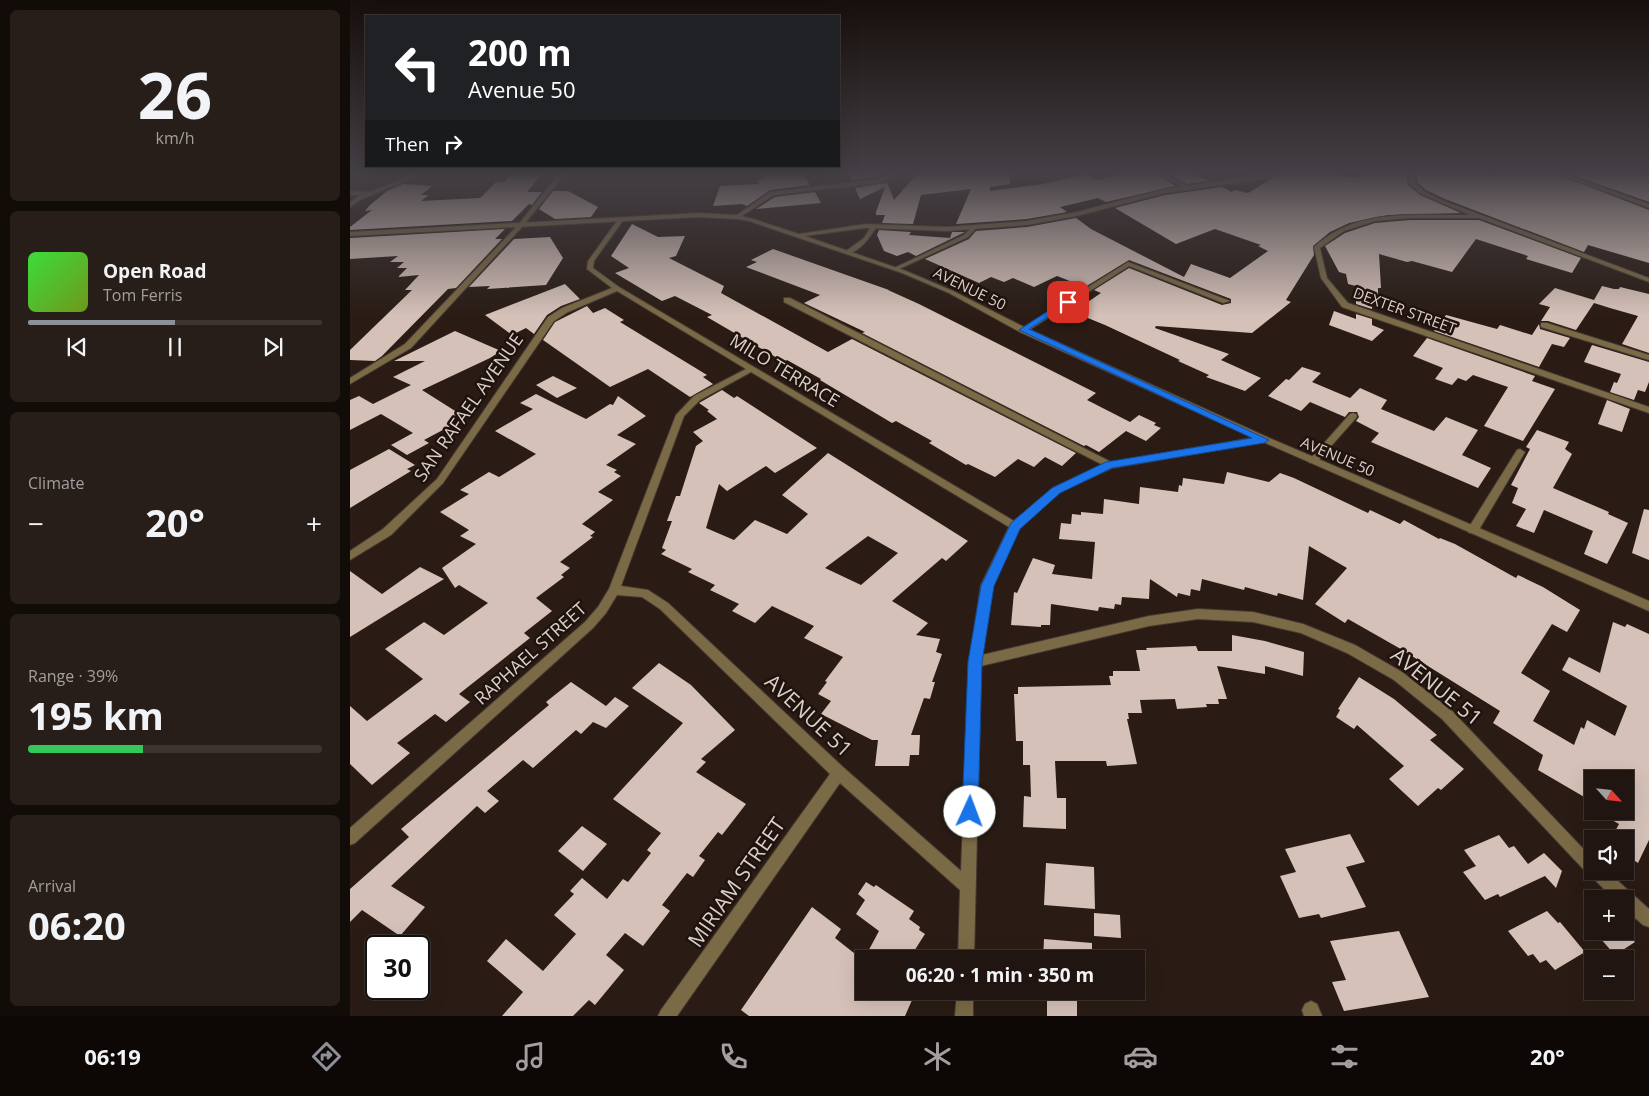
<!DOCTYPE html>
<meta charset="utf-8">
<style>
body{margin:0;font-family:"Open Sans",sans-serif;background:#281e19;color:#f1f3f6;height:100vh;display:flex;flex-direction:column;font-size:19px;white-space:nowrap}
*{box-sizing:border-box;margin:0}
p{font-size:16px;color:#a29f9f}
.icon{flex:none;width:28px;height:28px;fill:none;stroke:currentColor;stroke-width:2;stroke-linecap:round;stroke-linejoin:round}
.map{position:relative;flex:1;overflow:hidden}
.details{display:flex;flex-direction:column;gap:10px;padding:10px;background:#120c09;width:350px}
.details>*{flex:none}
.guide{position:absolute;left:15px;top:15px;width:475px;height:152px;border-radius:0px;box-shadow:0 5px 20px #0002,0 0 0 1px #3d3430;background:#202124;color:#fff;overflow:hidden}
.needle{width:32px;rotate:117deg}
.buttons{position:absolute;left:1234px;top:770px;display:grid;gap:10px}
.buttons a{display:grid;place-items:center;width:50px;height:50px;border-radius:0px;background:#201510;box-shadow:0 5px 20px #0002,0 0 0 1px #3d3430;font-size:25px}
.speed{position:absolute;left:15px;top:935px;display:flex;gap:10px;font-size:25px;font-weight:700;text-align:center}
.speed>*{display:grid;place-content:center;width:65px;height:65px;border-radius:50%;background:#201510;box-shadow:0 5px 20px #0002,0 0 0 1px #3d3430;line-height:1}
.speed .limit{border:2px solid #111;border-radius:8px;background:#fff;color:#111}
.pin{position:absolute;display:grid;place-items:center;width:42px;height:42px;color:#fff;margin:-21px;border-radius:10px;box-shadow:0 2px 8px #0006}
.me{position:absolute;width:55px;margin:-28px;rotate:2deg;stroke-linejoin:round;filter:drop-shadow(0 0 4px #0008)}
.turn{display:flex;align-items:center;gap:18px;height:105px;padding:0 20px;font-size:22px}
.turn .icon{width:65px;height:65px;stroke-width:2.5}
.turn b{display:block;font-size:35px;line-height:42px}
.then{display:flex;align-items:center;height:48px;padding:0 20px;background:#0003;gap:10px;font-size:19px}
.big{font-size:38px;font-weight:700;line-height:1.1}
.details .widget{flex:1;display:flex;flex-direction:column;justify-content:center;gap:8px;min-width:0;padding:0 18px;border-radius:8px;background:#281e19}
.details .dial{align-items:center;gap:0}
.dial b{font-size:65px;line-height:1}
.song{display:flex;align-items:center;gap:15px}
.cover{width:60px;height:60px;border-radius:8px;background:linear-gradient(135deg,hsl(120 70% 55%),hsl(80 70% 35%))}
.played{height:5px;border-radius:2px;background:linear-gradient(90deg,#8c9099 50%,#3d3430 50%)}
.keys{display:flex;justify-content:space-around;direction:ltr}
.heat{display:flex;justify-content:space-between;align-items:center;font-size:28px;direction:ltr}
.charge{height:8px;border-radius:4px;background:linear-gradient(90deg,#34c759 39%,#3d3430 0)}
.trip{position:absolute;left:505px;top:950px;width:290px;height:50px;border-radius:0px;background:#201510;box-shadow:0 5px 20px #0002,0 0 0 1px #3d3430;font-weight:700;line-height:50px;text-align:center}
.tabs{display:flex;height:80px;justify-content:space-around;align-items:center;background:#0d0806;color:#a29f9f}
.tabs .icon{width:35px;height:35px}
.tabs .on{color:#8c9099}
.tabs b{font-size:22px;color:#f1f3f6}
main{display:flex;flex:1;min-height:0}
.map>svg:first-child{display:block}
.built{fill:#372218}
.building{fill:#d5c1b8;fill-rule:evenodd}
.lines{fill:none;stroke-linecap:round;stroke-linejoin:round}
.service-casing{stroke:#463932;stroke-width:2}
.minor-casing{stroke:#463932;stroke-width:2}
.tertiary-casing{stroke:#463932;stroke-width:2}
.service{fill:#7b6a46;fill-rule:evenodd}
.minor{fill:#7b6a46;fill-rule:evenodd}
.tertiary{fill:#7b6a46;fill-rule:evenodd}
.route{fill:#1a73e8;stroke:#114b97}
.labels{text-anchor:middle;dominant-baseline:central;stroke-width:5;stroke-linejoin:round;paint-order:stroke}
.far-street-label{font-size:15px;fill:#dad0cb;stroke:#20120c}
.street-label{font-size:18px;fill:#dad0cb;stroke:#20120c}
.near-street-label{font-size:21px;fill:#dad0cb;stroke:#20120c}
</style>
<main>
<section class="details">
<div class="widget dial"><b>26</b><p>km/h</p></div>
<div class="widget">
<div class="song"><i class="cover"></i><div><b>Open Road</b><p>Tom Ferris</p></div></div>
<div class="played"></div>
<div class="keys"><svg class="icon" aria-label="previous" viewBox="0 0 24 24"><path d="M18 5L8 12l10 7zM5 5v14"/></svg><svg class="icon" aria-label="pause" viewBox="0 0 24 24"><path d="M8 5v14M16 5v14"/></svg><svg class="icon" aria-label="next" viewBox="0 0 24 24"><path d="M6 5l10 7-10 7zM19 5v14"/></svg></div>
</div>
<div class="widget"><p>Climate</p>
<div class="heat"><a>−</a><b class="big">20°</b><a>+</a></div>
</div>
<div class="widget"><p>Range · 39%</p><b class="big">195 km</b><div class="charge"></div></div>
<div class="widget"><p>Arrival</p><b class="big">06:20</b></div>
</section>
<div class="map">
<svg width="1299" height="1016" viewBox="0 0 1299 1016">
<rect width="100%" height="100%" fill="#2a1c15"/>
<!-- built -->
<path class="built" d="M0 176 32 180 0 199Z"/>
<!-- building -->
<path class="building" d="M192 174 177 192H192L182 205 179 204 162 221 0 230V227L22 210 15 211 20 205 37 191 53 184 82 186 71 195H79L71 201 130 198 146 182H154L160 175Z
M424 174H453L460 185 420 190 397 206 392 204 363 206 370 186 409 184 407 180 414 179V175Z
M499 174H529L531 176 502 180Z
M567 174H659L660 184 640 187V191L693 184 736 174 748 180 769 174H807L826 186 756 202 748 198 710 207 717 212 677 219 606 224 621 189 571 195 563 224 532 223 535 215H526V212L535 187 510 199 505 188 535 183 536 185 537 182 544 200Z
M818 174H844L859 181 837 184Z
M929 174H983L1004 178 1015 174H1058L1056 176 1058 185 1070 195 1111 213 1038 215 999 223 980 232 963 246 964 255 936 300 941 302 902 333 806 326 805 328 879 354 871 360 911 378 895 391 856 377 859 375 828 361 830 360 755 325 723 312 751 293 744 290 779 268 872 305 881 303V299L779 260 735 287 707 276 684 287 663 278 654 282 641 277 629 283 575 259 619 239 626 231 677 227 726 218 741 229 834 277 841 264 880 278 918 251 908 246 911 245 865 229 826 244 765 208 815 195 872 187 882 192 885 190 898 193Z
M1067 174H1134L1146 176 1148 174 1175 175 1176 174H1206L1299 210V263L1238 245 1234 252 1095 199 1076 190 1067 182Z
M1220 174H1287L1299 176V202Z
M203 191H218L248 207 241 217 205 219 189 209Z
M465 192 471 203 406 209 425 197Z
M1060 220H1129L1231 258 1222 273 1176 259 1178 256 1126 239 1102 272 1062 261 1057 262 1029 254 1031 288H1028V295H1026V297L1022 296V309L1006 304V286L998 284 996 274 989 272 975 246 995 233 1025 223Z
M282 224 308 237 335 236 326 256 319 258 374 286 371 293 478 352 502 339 726 453 712 466 695 457 684 467 668 459 645 477 618 464 616 465 579 443 582 441 546 421 542 423 470 380 471 379 437 360 434 362 357 317 362 315 325 296 312 301 265 273 279 268 261 256Z
M155 229 145 239H152L106 288 98 289 32 356 25 361 0 360V350L62 290H55L69 275 48 277 57 268H47L54 262H40L48 256 0 259V238Z
M529 230 561 232 559 235 600 238 602 232H615L566 256 558 252 547 256 534 251 527 235Z
M200 237 213 258 196 285 137 289 140 286 119 287 164 239Z
M423 249 539 290H538L569 304 746 393 737 400 780 422 789 415 806 423 804 425 811 428 796 441 776 431 749 452 736 445 734 446 512 333 515 332 454 303 470 295 396 267 407 262 401 260Z
M215 284 230 299 211 306 197 315 184 334 176 328 162 335 135 315Z
M1252 286 1264 289H1269L1270 287 1299 294V353L1272 344 1288 316 1260 308 1244 303 1226 330 1198 321H1191L1200 307 1189 304 1205 288 1244 300Z
M237 306 243 313 255 308 274 320 270 322 357 375 353 377 363 384 340 397 298 369 260 387 193 340 205 322Z
M984 311 1006 319V314L1022 319V325L1034 330 1022 341 979 325Z
M1096 315 1147 329 1150 325 1182 335 1189 324 1190 329 1220 338 1214 347 1202 344 1189 367 1084 331Z
M105 331 151 351 140 358 72 390 110 414 100 420 106 423 74 440 79 443 57 455 41 445 63 433 31 414 0 430V400L9 396 23 404 61 385 43 377 75 361H44Z
M1077 338 1185 376 1182 381 1205 389 1173 441 1134 426 1158 387 1123 375 1116 381 1108 378 1102 385 1085 379 1093 368 1063 356Z
M1242 345 1299 362V382L1295 392 1288 390 1284 400 1260 392 1264 382 1267 383 1271 374 1234 362Z
M952 367 971 373 962 382 1000 398 1010 388 1037 400 1031 409 1084 431 1096 417 1128 430 1112 455 1141 468 1128 488 1021 442 1029 433 1006 421 1009 417 1007 412H999L995 417 960 402 951 411 918 396 936 379 939 380Z
M203 376 227 388 207 398 186 385Z
M372 390 384 398 387 396 467 448 425 473 416 466 377 491 369 484 356 528 384 540 405 520 437 534 458 514 432 495 478 453 618 541 596 561 592 558 542 601 578 623 566 635 590 639 586 652 592 654 582 682H585L580 699 574 698 561 735H570L569 755H560L559 766H525L528 740H522L471 714 481 701 468 694 477 682 475 681 493 657 454 638 464 626 422 606 405 623 382 611 389 604 360 590 365 585 338 572 342 569 311 554 316 550 312 548 322 521H317L326 496H330L346 446 353 441 343 432 367 419 357 411 359 410 349 403ZM518 536 548 553 511 585 475 568Z
M186 394 236 419 260 404 263 405 268 396 296 416 267 435 286 444 256 465 267 470 264 472 271 476 248 492 263 500 232 524 245 532 240 536 243 537 210 562 220 568 211 575 214 577 186 598 202 611 174 633 180 638 109 694 120 702 96 722 85 714 47 743 60 753 22 785 0 764V706L17 721 73 679 35 649 74 622 94 635 138 603 109 585 105 588 92 568 126 544 110 536 119 530 90 512 119 494 110 490 139 472 149 477 186 454 145 431 183 409 170 403Z
M1257 400 1280 409 1272 432 1248 424Z
M1187 430 1219 442 1215 449 1222 454 1203 488 1259 512 1258 514 1278 523 1257 564 1234 554 1243 531 1194 510 1184 533 1166 526 1176 509 1162 503 1168 488 1161 485 1180 449 1176 447Z
M39 449 65 465 57 469 61 471 0 508V470Z
M877 472 919 482 930 473 944 478 1018 513 1020 510 1050 524 1054 520 1089 539 1090 538 1105 544 1166 578 1168 575 1193 587 1230 610 1217 632 1202 624 1171 673 1200 691 1183 721 1224 745 1231 727 1234 729 1237 720 1265 736 1277 706 1212 670 1219 657 1250 673 1263 622 1275 627 1277 624 1299 634V840L1288 863 1275 854V839H1261L1269 824 1262 820 1267 811H1275V797L1285 779H1242L1236 798 1188 770 1193 755 1143 723 1150 711 1049 648 998 619 995 623 965 604 997 568 959 546 953 600 928 593 927 596 895 587 894 590 852 579 850 591 841 589 840 596 828 593 827 597 800 579 799 599 772 597 771 605 765 604 764 609 749 607 748 611 701 604 700 625H691V627L661 625 664 592 667 593 683 558 705 565 702 574 742 579 745 542 709 539 711 523 721 524 722 514 731 515V512L753 514 754 499 789 504 790 487 828 492 829 485 832 486 833 478 874 484Z
M1294 509 1299 510V560L1282 553Z
M70 567 94 579 0 637V571L32 594Z
M882 635 915 641 954 652 953 676 915 666V674L867 666 877 699H868L869 704H856L857 707 827 709 825 699 790 700 792 713H778L779 719H777L787 764 757 766 756 761H705L707 798H716V829L673 827 674 796 681 797 680 765H673V741H666L664 694H668V687L761 685 759 676H763V671H790L786 650H797L796 648 846 646 848 651H882Z
M309 663 341 685 385 730 351 759 356 762 346 772 396 804 372 835 368 832 349 856 355 860 343 877 337 873 312 905 320 911 293 946 275 933 256 955 274 970 245 1005 239 1000 223 1016H152L173 992 137 961 156 939 193 971 226 934 204 915 224 894 220 891 232 878 257 899 273 879 278 882 301 853 297 850 311 833 263 799 333 723 282 688Z
M1009 677 1044 699 1087 735 1080 740 1114 769 1091 790 1088 788 1068 806 1039 779 1054 766 1007 725 1004 729 986 717 990 710 988 709Z
M221 682 256 706 265 697 279 706 256 728 243 722 231 734 226 730 183 768 173 760 137 791 149 801 135 813 127 806 41 886 75 907 50 936 12 910 0 922V889L59 837 51 829 199 705 196 702Z
M232 826 257 844 233 871 208 851Z
M1000 834 1015 862 996 867 1016 907 971 918 969 914 949 918 930 876 946 872 935 849Z
M1149 835 1159 848 1164 846 1178 864 1194 853 1212 871 1206 888 1195 876 1150 897 1148 894 1135 900 1113 872 1126 866 1114 850Z
M696 863 744 867 745 909 694 905Z
M516 882 524 887 526 885 564 911 559 919 570 927 569 930 575 934 559 959H514L529 931 506 914 515 900 508 894Z
M462 907 491 929 485 938 514 961V991H566L555 1016H399L391 1010Z
M1197 911 1208 923 1210 922 1235 952 1205 970 1196 960 1190 963 1183 954 1178 956 1158 931Z
M744 913 770 915 771 938 744 936Z
M1049 931 1079 997 994 1011 982 982 996 980 980 941Z
M1261 931H1274L1285 942 1265 955 1250 938Z
M694 939 742 943V959H693Z
M697 991H727V1016H697Z"/>
<g class="lines">
<!-- service casing -->
<g class="service-casing">
<path id="service" d="M809 174H815L841 188 836 189Z
M0 191 21 192 24 194 21 196 0 195Z
M522 225 527 226C521 236 509 254 496 253V251L514 238Z
M623 226 626 228 618 237 547 270 542 269 614 235Z
M434 298H440L763 463 765 465 760 468 757 467 434 302Z
M1191 323H1197L1299 355V360L1191 327Z
M1003 413 1006 414 1007 416 1006 418 966 463H960L958 461 960 459 1000 414Z
M1170 449 1175 452 1127 533H1119L1118 530 1119 527 1167 450Z"/>
</g>
<!-- minor casing -->
<g class="minor-casing">
<path id="minor" d="M64 174H71L10 200 0 207V202L6 198Z
M209 174H215L172 227 61 348 0 384V378L55 344 168 225Z
M542 174H549L530 183 424 195 389 218 384 217 420 192 529 179Z
M1060 174H1065L1064 176 1065 183 1075 192 1094 201 1299 278V282L1129 218H1060L1025 221 994 231 970 248 977 278 998 303 1299 407V413L992 307 971 278 964 247C1008 207 1065 216 1120 215L1071 194 1059 184 1058 176Z
M1208 174H1215L1299 204V208Z
M269 218 274 219 244 261 243 268 269 287 664 521 703 488 757 463 914 436 917 437 919 439 914 442 762 468 709 492 669 528 643 585 632 655 799 616 848 609 903 612 953 624 1005 645 1052 672 1102 711 1242 858V871H1257L1299 909V927L1293 925 1275 909V899H1264L1240 875 1237 873 1092 719 1044 680 997 653 951 633 903 622 848 619 799 626 631 666 624 959H608L610 890 490 783 327 1016H308L311 1010 480 774 310 609 292 597 267 595 256 613 243 628 5 843 0 845V828L235 622 248 607 259 589 326 415 344 396 396 369 267 291 218 312 204 321 93 483 41 535 0 560V551L33 529 87 479 198 317 212 308 262 288 237 269 238 261ZM401 372 659 527 631 585 619 662 611 871 494 768 318 603 298 590 271 586 334 416 350 400Z
M778 262 880 301 873 303 779 266 676 332H673L669 330Z
M607 991H623V1016H605Z
M961 1001 967 1004 972 1016H954L952 1010 955 1004Z"/>
</g>
<!-- tertiary casing -->
<g class="tertiary-casing">
<path id="tertiary" d="M918 174H925L913 179 815 193 727 216 677 225 597 231 515 228 455 236 556 271 603 291 676 328 917 437 1299 601V611L911 441 670 332 599 293 552 273 399 221 387 219 349 217 0 236V232L349 213 387 215 403 219 449 234 515 224 597 227 677 221 727 212 815 189Z"/>
</g>
<!-- service -->
<use href="#service" class="service"/>
<!-- minor -->
<use href="#minor" class="minor"/>
<!-- tertiary -->
<use href="#tertiary" class="tertiary"/>
</g>
<!-- sky -->
<linearGradient id="sky" x2="0" y2="1"><stop stop-color="#170f0c"/><stop offset="0.55" stop-color="#444046"/><stop offset="1" stop-color="#444046" stop-opacity="0"/></linearGradient>
<rect width="1299" height="316" fill="url(#sky)"/>
<!-- route -->
<path class="route" d="M715 300 722 302 679 329 919 440 914 443 762 468 710 493 670 529 644 586 632 662 628 812 626 818 620 820 615 818 612 812 618 662 631 586 661 523 702 488 756 462 902 438 669 330Z"/>
<g class="labels">
<!-- far-street labels -->
<g class="far-street-label">
<text transform="translate(620 288) rotate(26)">AVENUE 50</text>
<text transform="translate(1055 310) rotate(20)">DEXTER STREET</text>
<text transform="translate(988 456) rotate(23)">AVENUE 50</text>
</g>
<!-- street labels -->
<g class="street-label">
<text transform="translate(435 370) rotate(31)">MILO TERRACE</text>
<text transform="translate(118 407) rotate(-55)">SAN RAFAEL AVENUE</text>
<text transform="translate(180 653) rotate(-42)">RAPHAEL STREET</text>
</g>
<!-- near-street labels -->
<g class="near-street-label">
<text transform="translate(1087 686) rotate(39)">AVENUE 51</text>
<text transform="translate(459 715) rotate(43)">AVENUE 51</text>
<text transform="translate(386 882) rotate(-55)">MIRIAM STREET</text>
</g>
</g>
</svg>
<div class="buttons">
<a><svg class="needle" viewBox="-14 -14 28 28"><path d="M0-13l5 13h-10z" fill="#e53935"/><path d="M0 13l5-13h-10z" fill="#a29f9f"/></svg></a>
<a><svg class="icon" aria-label="sound" viewBox="0 0 24 24"><path d="M4 9h4l5-4v14l-5-4H4zM17 9q2 3 0 6"/></svg></a>
<a>+</a>
<a>−</a>
</div>
<div class="speed"><div class="limit">30</div></div>
<div class="pin" style="left:718px;top:302px;background:#d93025"><svg class="icon" aria-label="arrive" viewBox="0 0 24 24"><path d="M6 21V4h12l-3 4 3 4H6"/></svg></div>
<svg class="me" style="left:620px;top:812px" viewBox="-20 -20 40 40"><circle r="19" fill="#fff"/><path d="M0-13L10 11 0 6-10 11z" fill="#1a73e8"/></svg>
<div class="trip">06:20 · 1 min · 350 m</div>
<div class="guide">
<div class="turn"><svg class="icon" aria-label="left" viewBox="0 0 24 24"><path d="M17 20v-9H6M10 6l-5 5 5 5"/></svg><div><b>200 m</b>Avenue 50</div></div>
<div class="then">Then<svg class="icon" aria-label="right" viewBox="0 0 24 24"><path d="M7 20v-9h11M14 6l5 5-5 5"/></svg></div>
</div>
</div>
</main>
<nav class="tabs">
<b>06:19</b>
<svg class="icon on" aria-label="directions" viewBox="0 0 24 24"><path d="M12 3l9 9-9 9-9-9zM9 14v-3h6M13 9l2 2-2 2"/></svg>
<svg class="icon" aria-label="music" viewBox="0 0 24 24"><path d="M9 18V5l10-2v13"/><circle cx="6" cy="18" r="3"/><circle cx="16" cy="16" r="3"/></svg>
<svg class="icon" aria-label="phone" viewBox="0 0 24 24"><path d="M5 4h4l2 5-3 2q2 4 5 5l2-3 5 2v4C11 20 4 13 5 4z"/></svg>
<svg class="icon" aria-label="climate" viewBox="0 0 24 24"><path d="M12 3v18M4 7l16 10M4 17L20 7"/></svg>
<svg class="icon" aria-label="car" viewBox="0 0 24 24"><path d="M5 17H2v-5l4-1 3-4h7l3 4 3 1v5h-3M9 17h6M6 11h13"/><circle cx="7" cy="17" r="2"/><circle cx="17" cy="17" r="2"/></svg>
<svg class="icon" aria-label="filters" viewBox="0 0 24 24"><path d="M4 7h16M4 17h16"/><circle cx="9" cy="7" r="2"/><circle cx="15" cy="17" r="2"/></svg>
<b>20°</b>
</nav>
